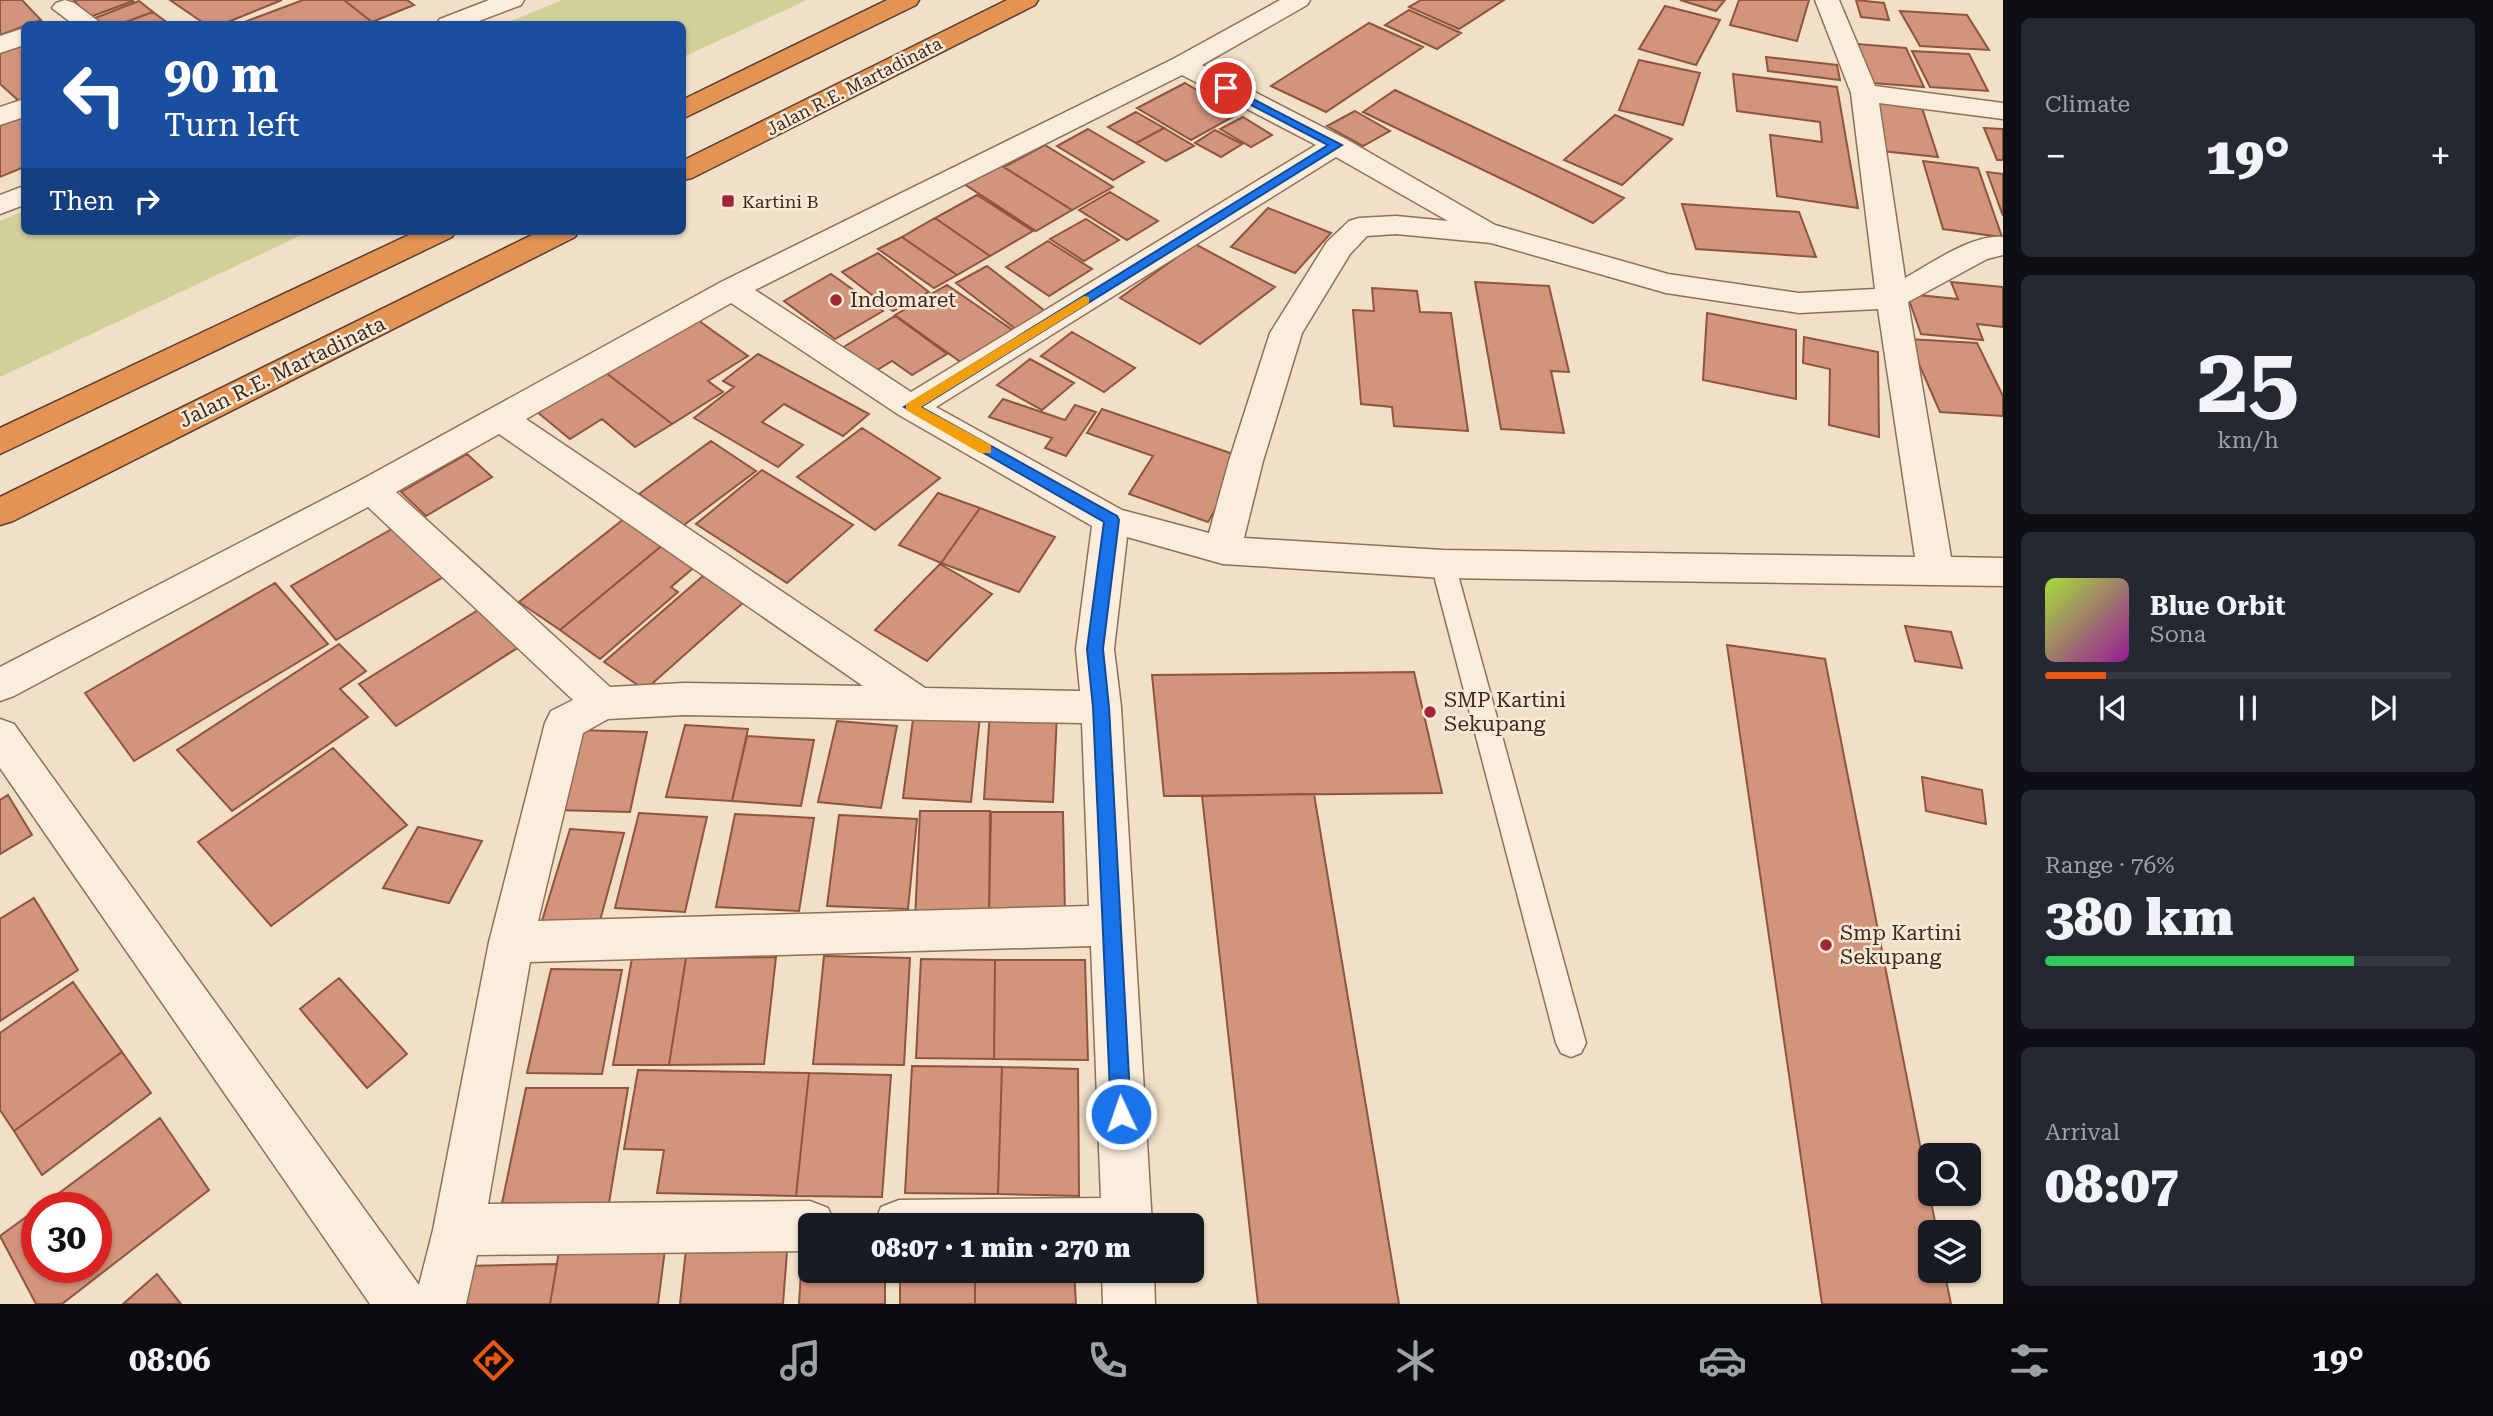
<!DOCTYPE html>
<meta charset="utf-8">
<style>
body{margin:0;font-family:"Roboto Serif",serif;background:#242831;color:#f1f3f6;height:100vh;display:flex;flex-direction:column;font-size:26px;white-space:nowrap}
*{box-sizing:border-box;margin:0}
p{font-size:23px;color:#9ea1a6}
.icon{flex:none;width:38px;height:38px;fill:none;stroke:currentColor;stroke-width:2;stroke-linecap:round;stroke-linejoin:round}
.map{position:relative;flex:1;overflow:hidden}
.sheet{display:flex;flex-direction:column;gap:18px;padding:18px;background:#0d0f14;width:490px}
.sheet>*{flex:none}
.hud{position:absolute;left:21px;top:21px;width:665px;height:214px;border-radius:10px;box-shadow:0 2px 5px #0004;background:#1a4fa0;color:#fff;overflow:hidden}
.controls{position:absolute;left:1918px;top:1143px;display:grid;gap:14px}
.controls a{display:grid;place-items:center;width:63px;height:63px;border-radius:10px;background:#171b24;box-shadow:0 2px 5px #0004;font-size:35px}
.speed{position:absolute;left:21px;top:1192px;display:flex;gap:14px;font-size:35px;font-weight:700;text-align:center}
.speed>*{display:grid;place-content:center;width:91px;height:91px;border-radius:50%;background:#171b24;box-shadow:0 2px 5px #0004;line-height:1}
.speed .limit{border:10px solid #d22;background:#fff;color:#111}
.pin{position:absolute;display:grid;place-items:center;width:60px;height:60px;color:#fff;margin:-30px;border:4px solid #fff;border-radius:50%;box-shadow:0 2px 7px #0007}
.me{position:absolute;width:77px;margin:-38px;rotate:357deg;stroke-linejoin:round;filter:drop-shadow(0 0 5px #0008)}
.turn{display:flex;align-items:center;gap:24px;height:147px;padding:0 28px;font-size:32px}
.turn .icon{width:91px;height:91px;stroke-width:2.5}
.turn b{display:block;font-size:49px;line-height:60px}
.then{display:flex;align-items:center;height:66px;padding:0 28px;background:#0003;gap:14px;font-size:26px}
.big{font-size:52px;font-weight:800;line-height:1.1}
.sheet .card{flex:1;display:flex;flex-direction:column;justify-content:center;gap:10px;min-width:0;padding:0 24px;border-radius:10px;background:#242831}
.sheet .dial{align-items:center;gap:0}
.dial b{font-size:91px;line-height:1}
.song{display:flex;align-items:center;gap:21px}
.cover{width:84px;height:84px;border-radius:10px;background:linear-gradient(135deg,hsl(80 70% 55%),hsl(300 70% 35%))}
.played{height:7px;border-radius:4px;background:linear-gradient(90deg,#ea580c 15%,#363941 15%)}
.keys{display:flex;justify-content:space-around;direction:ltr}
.heat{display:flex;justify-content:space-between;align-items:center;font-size:38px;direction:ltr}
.charge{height:10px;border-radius:5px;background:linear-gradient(90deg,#34c759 76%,#363941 0)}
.trip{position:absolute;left:798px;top:1213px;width:406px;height:70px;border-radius:10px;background:#171b24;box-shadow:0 2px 5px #0004;font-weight:800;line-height:70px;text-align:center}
.menu{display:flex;height:112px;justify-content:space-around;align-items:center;background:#090b0e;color:#9ea1a6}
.menu .icon{width:49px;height:49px}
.menu .active{color:#ea580c}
.menu b{font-size:32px;color:#f1f3f6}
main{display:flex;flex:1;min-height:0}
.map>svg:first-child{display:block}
.green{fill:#d1d099}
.building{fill:#d2947a;stroke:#8f553e;stroke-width:2}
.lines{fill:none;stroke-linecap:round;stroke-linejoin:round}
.lane-casing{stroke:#8e705a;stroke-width:3}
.street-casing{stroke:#8e705a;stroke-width:3}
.highway-casing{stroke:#5c3e2f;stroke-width:3}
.lane{fill:#fbeddb;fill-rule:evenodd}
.street{fill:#fbeddb;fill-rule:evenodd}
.highway{fill:#e49353;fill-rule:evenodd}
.route{fill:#1a73e8;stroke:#114b97;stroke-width:2}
.slow{fill:#f59e0b}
.poi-dot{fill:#a12636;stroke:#f8ead7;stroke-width:2.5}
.labels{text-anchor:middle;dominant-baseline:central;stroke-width:5;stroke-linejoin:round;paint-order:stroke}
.far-street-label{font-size:18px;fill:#3e2a1f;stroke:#f8ead7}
.far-poi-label{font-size:18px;fill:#3e2a1f;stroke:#f8ead7;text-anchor:start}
.poi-label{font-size:21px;fill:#3e2a1f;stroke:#f8ead7;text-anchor:start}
.street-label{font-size:21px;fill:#3e2a1f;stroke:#f8ead7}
</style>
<main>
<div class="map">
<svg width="2003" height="1304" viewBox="0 0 2003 1304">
<rect width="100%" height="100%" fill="#f1dfc7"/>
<!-- green -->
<path class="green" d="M562 0H807L683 57 682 24H504Z
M24 211V231H310L0 377V221Z"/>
<!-- building -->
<path class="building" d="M0 0H22L41 20 0 35Z
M78 0H132L133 1 90 17 74 1Z
M170 0H282L223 24H205Z
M303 0H344L372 22 365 24H239Z
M344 0H407L414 5 372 22Z
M1421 0H1504L1459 29 1409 7Z
M1680 0H1725L1716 11Z
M1739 0H1809L1797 41 1730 25Z
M1856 0 1884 3 1889 20 1861 17Z
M139 1 153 12 120 24H96L90 20Z
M1665 6 1720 20 1696 65 1639 49Z
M1409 10 1461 33 1437 49 1385 25Z
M1900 11 1967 15 1989 50 1920 46Z
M153 12 165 21 157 24H120Z
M1369 23 1423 47 1326 112 1271 86Z
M24 41V100L20 102 0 84V51Z
M1857 44 1906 48 1924 87 1873 83Z
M1912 51 1969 54 1988 91 1930 87Z
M1766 57 1837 65 1840 80 1768 71Z
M1639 60 1700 73 1683 125 1619 110Z
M1733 74 1837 87 1858 208 1777 196 1770 135 1822 142 1820 122 1737 111Z
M1185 83 1238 114 1191 140 1137 108Z
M1395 90 1624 198 1593 223 1363 112Z
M1868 99 1921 105 1938 157 1882 151Z
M1355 111 1390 131 1363 146 1327 126Z
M24 112V167L0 177V122Z
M1136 112 1164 128 1136 143 1108 127Z
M1615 115 1672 139 1622 185 1564 160Z
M1243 117 1272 135 1251 147 1220 129Z
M1164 128 1194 146 1166 161 1136 143Z
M1984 128 2003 129V160H1997Z
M1088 129 1144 162 1113 180 1057 146Z
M1215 130 1242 144 1221 157 1195 143Z
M1045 145 1113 187 1072 210 1004 167Z
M1923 161 1978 168 2002 237 1943 229Z
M997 163 1072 210 1036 231 961 182Z
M1987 172 2003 174V216Z
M1110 192 1158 221 1127 240 1079 210Z
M977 195 1033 231 990 256 935 218Z
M1682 204 1799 212 1816 257 1696 249Z
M1268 208 1331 233 1295 273 1231 247Z
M935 218 990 256 957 275 902 237Z
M1086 219 1119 240 1084 261 1050 239Z
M902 237 957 275 934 288 878 249Z
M1048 241 1092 269 1049 296 1006 267Z
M1195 244 1275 287 1200 344 1120 298Z
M878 253 929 292 893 311 842 272Z
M987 266 1049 314 1018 331 956 283Z
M831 274 883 311 835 339 784 301Z
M1475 282 1549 286 1569 372 1551 371 1564 433 1501 429Z
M1951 282 2003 287V327L1977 324 1983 340 1921 334 1907 294 1958 299Z
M947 285 1014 331 962 363 895 315Z
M1372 288 1417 291 1420 312 1451 313 1468 431 1394 426 1392 407 1361 404 1353 310 1374 311Z
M1707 313 1796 330V399L1703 380Z
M895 316 947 354 912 375 892 361 869 375 837 351Z
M695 318 748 356 708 381 723 392 672 424 605 372Z
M1072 332 1135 368 1104 392 1041 356Z
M1804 337 1878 352 1879 437 1829 425 1830 369 1803 363Z
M1908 339 1977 343 2003 396V416L1940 412Z
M758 354 869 414 843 436 784 404 762 422 803 445 778 467 694 418 734 387 723 381Z
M1030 359 1074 383 1042 410 997 385Z
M605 372 672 424 635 447 602 419 570 439 537 412Z
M1003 399 1065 420 1075 405 1096 412 1066 456 1045 448 1052 438 989 417Z
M1102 409 1245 458 1208 522 1129 494 1153 456 1087 433Z
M862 428 940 478 875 530 797 477Z
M711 441 756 471 684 525 639 494Z
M467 454 492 477 426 516 401 492Z
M762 470 853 525 787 583 696 524Z
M938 493 980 508 941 563 899 545Z
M980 508 1055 537 1019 592 941 563Z
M625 518 665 543 560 630 519 602Z
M399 525 445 576 336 640 291 586Z
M665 543 698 564 671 587 678 592 600 659 560 630Z
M940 564 992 594 927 661 875 630Z
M703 576 744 602 645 690 604 662Z
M275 583 328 644 134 761 85 693Z
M483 607 522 645 396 726 359 684Z
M1905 626 1951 632 1962 668 1915 661Z
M339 644 366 671 340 689 368 717 232 811 177 750Z
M1727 645 1825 659 1937 1232H1930V1270H1944L1951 1304H1822Z
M1414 672 1442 793 1164 796 1152 675Z
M914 711 980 716 971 802 903 798Z
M990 711 1057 713 1053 802 984 799Z
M837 721 897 726 881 808 818 802Z
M685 725 748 729 732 801 666 797Z
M576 730 647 732 630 812 556 810Z
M747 736 814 740 801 806 732 801Z
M333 748 407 825 271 926 198 842Z
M1922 777 1982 790 1986 824 1926 811Z
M1314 794 1399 1304H1258L1202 796Z
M8 795 32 835 0 854V800Z
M920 811H990L989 920H915Z
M991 812H1063L1065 917H989Z
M639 813 707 817 685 912 615 908Z
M735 814 814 818 799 911 716 907Z
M839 815 917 819 908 909 827 906Z
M418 827 482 841 449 903 383 888Z
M570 829 624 833 598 928 541 924Z
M34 898 78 970 0 1021V919Z
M824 956 910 958 904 1065 813 1064Z
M776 957 764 1064 669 1065 686 958Z
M632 958H686L669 1065H613Z
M921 959 995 960 994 1059 916 1058Z
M995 960H1085L1088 1060 994 1059Z
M551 969 622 970 602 1074 527 1073Z
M339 978 407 1054 367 1088 300 1009Z
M73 982 122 1052 14 1131 0 1110V1033Z
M122 1052 151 1093 42 1175 14 1131Z
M912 1066 1002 1067 998 1194 905 1193Z
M1002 1067 1078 1069 1079 1196 998 1194Z
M638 1070 809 1073 796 1196 657 1193 664 1150 624 1149Z
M809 1073 891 1075 882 1197 796 1196Z
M526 1088H628L609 1203H502Z
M160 1118 209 1190 62 1304H36L0 1236 37 1209V1267H96V1208H39Z
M788 1238 783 1304H680L687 1240Z
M665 1249 658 1304H550L559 1251Z
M557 1264 550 1304H459L467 1266Z
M885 1270V1304H799L801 1272Z
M900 1270H975V1304H900Z
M975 1270H1074L1076 1304H975Z
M157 1274 181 1304H123Z"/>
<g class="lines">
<!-- lane casing -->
<g class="lane-casing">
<path id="lane" d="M1443 555 1451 558 1455 564 1586 1043 1581 1053 1571 1057 1561 1053 1556 1043 1431 564 1435 558Z"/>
</g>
<!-- street casing -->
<g class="street-casing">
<path id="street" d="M65 0 74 3 102 24H73L52 8 56 3Z
M489 0H524L521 5 471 24H436L440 19Z
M1280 0H1310L1307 5 1202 65 1346 139 1495 225 1668 274 1799 293 1875 289 1851 93 1815 0H1839L1875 86 2003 103V119L1879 103 1905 278C1930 264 1974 233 2003 237V255L1987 259 1908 302 1951 557 2003 558V586L1443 578 1223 564 1127 537 1114 649 1121 707 1152 1225H874L881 1207 899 1200 1101 1198 1091 946 530 962 488 1204 810 1201 828 1208 835 1225H810V1251L477 1255 466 1304H370L0 768V719L14 724 419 1285 433 1230 489 942 545 723 551 711 573 700 368 507 14 696 0 701V667L359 481 721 282 1173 59ZM1182 75 1316 145 911 392 755 290ZM1336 157 1448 221 1396 216 1359 218 1349 221 1327 242 1270 333 1229 461 1209 533 1122 510 936 407ZM1396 234 1491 243 1666 293 1799 313 1878 309 1915 557 1443 550 1244 538 1263 461 1302 333 1350 254 1367 236ZM731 303 899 415 1092 526 1076 649 1080 691 925 688 526 419ZM499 434 863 686 684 683 610 687 396 492ZM684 715 1082 723 1089 906 538 921 583 733 608 719Z
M24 28V45L0 53V36Z
M24 99V117L0 125V107Z
M24 186V205L0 214V195Z
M1102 1270H1154L1155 1304H1103Z"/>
</g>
<!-- highway casing -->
<g class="highway-casing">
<path id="highway" d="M887 0H919L916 5 682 119V100Z
M1007 0H1038L1035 5 692 178 682 180V161Z
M417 231H456L452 237 0 454V428Z
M540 231H579L575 237 13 521 0 525V497Z"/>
</g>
<!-- lane -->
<use href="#lane" class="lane"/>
<!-- street -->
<use href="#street" class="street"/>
<!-- highway -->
<use href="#highway" class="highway"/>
</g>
<!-- route -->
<path class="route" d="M1226 85 1342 145 921 407 1117 516 1119 520 1103 649 1109 707 1131 1114 1128 1121 1121 1124 1114 1121 1111 1114 1093 707 1087 649 1104 522 904 407 1328 145 1222 90 1220 88Z"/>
<!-- slow -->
<path class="slow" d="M1084 296 1089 297V303L921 407 991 445V453H980L906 410V404Z"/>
<!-- markers -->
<g class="poi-dot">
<rect x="721" y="194" width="14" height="14" rx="3.5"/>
<circle cx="836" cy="300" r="7"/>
<circle cx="1430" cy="712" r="7"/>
<circle cx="1826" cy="945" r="7"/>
</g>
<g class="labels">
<!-- far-street labels -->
<g class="far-street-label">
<text transform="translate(854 86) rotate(-27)">Jalan R.E. Martadinata</text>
</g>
<!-- far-poi labels -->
<g class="far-poi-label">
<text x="742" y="201">Kartini B</text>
</g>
<!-- poi labels -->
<g class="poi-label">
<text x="850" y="300">Indomaret</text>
<text x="1444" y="700">SMP Kartini<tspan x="1444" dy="24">Sekupang</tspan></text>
<text x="1840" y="933">Smp Kartini<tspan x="1840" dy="24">Sekupang</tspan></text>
</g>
<!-- street labels -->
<g class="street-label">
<text transform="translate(282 372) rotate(-26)">Jalan R.E. Martadinata</text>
</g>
</g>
</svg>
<div class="controls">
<a><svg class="icon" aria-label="search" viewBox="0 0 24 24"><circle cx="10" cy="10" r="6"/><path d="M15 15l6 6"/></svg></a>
<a><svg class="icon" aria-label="layers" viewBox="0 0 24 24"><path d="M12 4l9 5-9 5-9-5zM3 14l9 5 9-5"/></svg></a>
</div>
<div class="speed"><div class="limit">30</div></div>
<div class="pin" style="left:1226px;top:88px;background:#d93025"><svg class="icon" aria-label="arrive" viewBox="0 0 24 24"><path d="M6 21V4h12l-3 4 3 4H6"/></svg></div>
<svg class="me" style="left:1121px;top:1114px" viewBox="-20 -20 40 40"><circle r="17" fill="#1a73e8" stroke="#fff" stroke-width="3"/><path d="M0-11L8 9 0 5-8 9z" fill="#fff"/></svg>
<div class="trip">08:07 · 1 min · 270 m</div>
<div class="hud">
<div class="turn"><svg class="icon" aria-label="left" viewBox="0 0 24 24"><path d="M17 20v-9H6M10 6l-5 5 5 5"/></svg><div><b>90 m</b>Turn left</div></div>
<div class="then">Then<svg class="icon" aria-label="right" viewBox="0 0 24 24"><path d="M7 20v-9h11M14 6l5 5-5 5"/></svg></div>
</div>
</div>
<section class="sheet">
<div class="card"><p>Climate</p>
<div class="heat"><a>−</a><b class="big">19°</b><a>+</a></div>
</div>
<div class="card dial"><b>25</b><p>km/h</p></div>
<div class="card">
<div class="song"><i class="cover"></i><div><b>Blue Orbit</b><p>Sona</p></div></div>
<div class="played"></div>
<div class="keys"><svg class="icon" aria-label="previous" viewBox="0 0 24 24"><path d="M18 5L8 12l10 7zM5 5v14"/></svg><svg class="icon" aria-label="pause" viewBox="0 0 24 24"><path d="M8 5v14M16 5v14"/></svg><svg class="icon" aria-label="next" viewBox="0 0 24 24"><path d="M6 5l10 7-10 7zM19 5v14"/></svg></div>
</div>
<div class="card"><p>Range · 76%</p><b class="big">380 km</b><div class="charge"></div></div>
<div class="card"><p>Arrival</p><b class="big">08:07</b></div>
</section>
</main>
<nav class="menu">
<b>08:06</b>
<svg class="icon active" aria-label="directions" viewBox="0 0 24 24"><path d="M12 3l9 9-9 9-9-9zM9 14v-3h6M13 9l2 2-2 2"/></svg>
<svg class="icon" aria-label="music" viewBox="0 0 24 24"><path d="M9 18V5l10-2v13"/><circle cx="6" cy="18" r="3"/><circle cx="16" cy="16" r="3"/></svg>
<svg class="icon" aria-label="phone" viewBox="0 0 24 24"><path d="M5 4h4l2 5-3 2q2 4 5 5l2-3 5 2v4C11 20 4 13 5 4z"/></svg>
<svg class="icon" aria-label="climate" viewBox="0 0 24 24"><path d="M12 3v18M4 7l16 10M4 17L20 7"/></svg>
<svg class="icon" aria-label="car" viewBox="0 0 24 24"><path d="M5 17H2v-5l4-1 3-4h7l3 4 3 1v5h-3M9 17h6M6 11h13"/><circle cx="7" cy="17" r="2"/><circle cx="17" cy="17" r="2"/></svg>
<svg class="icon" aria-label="filters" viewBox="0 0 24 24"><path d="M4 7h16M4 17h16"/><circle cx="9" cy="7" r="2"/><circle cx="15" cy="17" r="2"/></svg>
<b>19°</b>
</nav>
